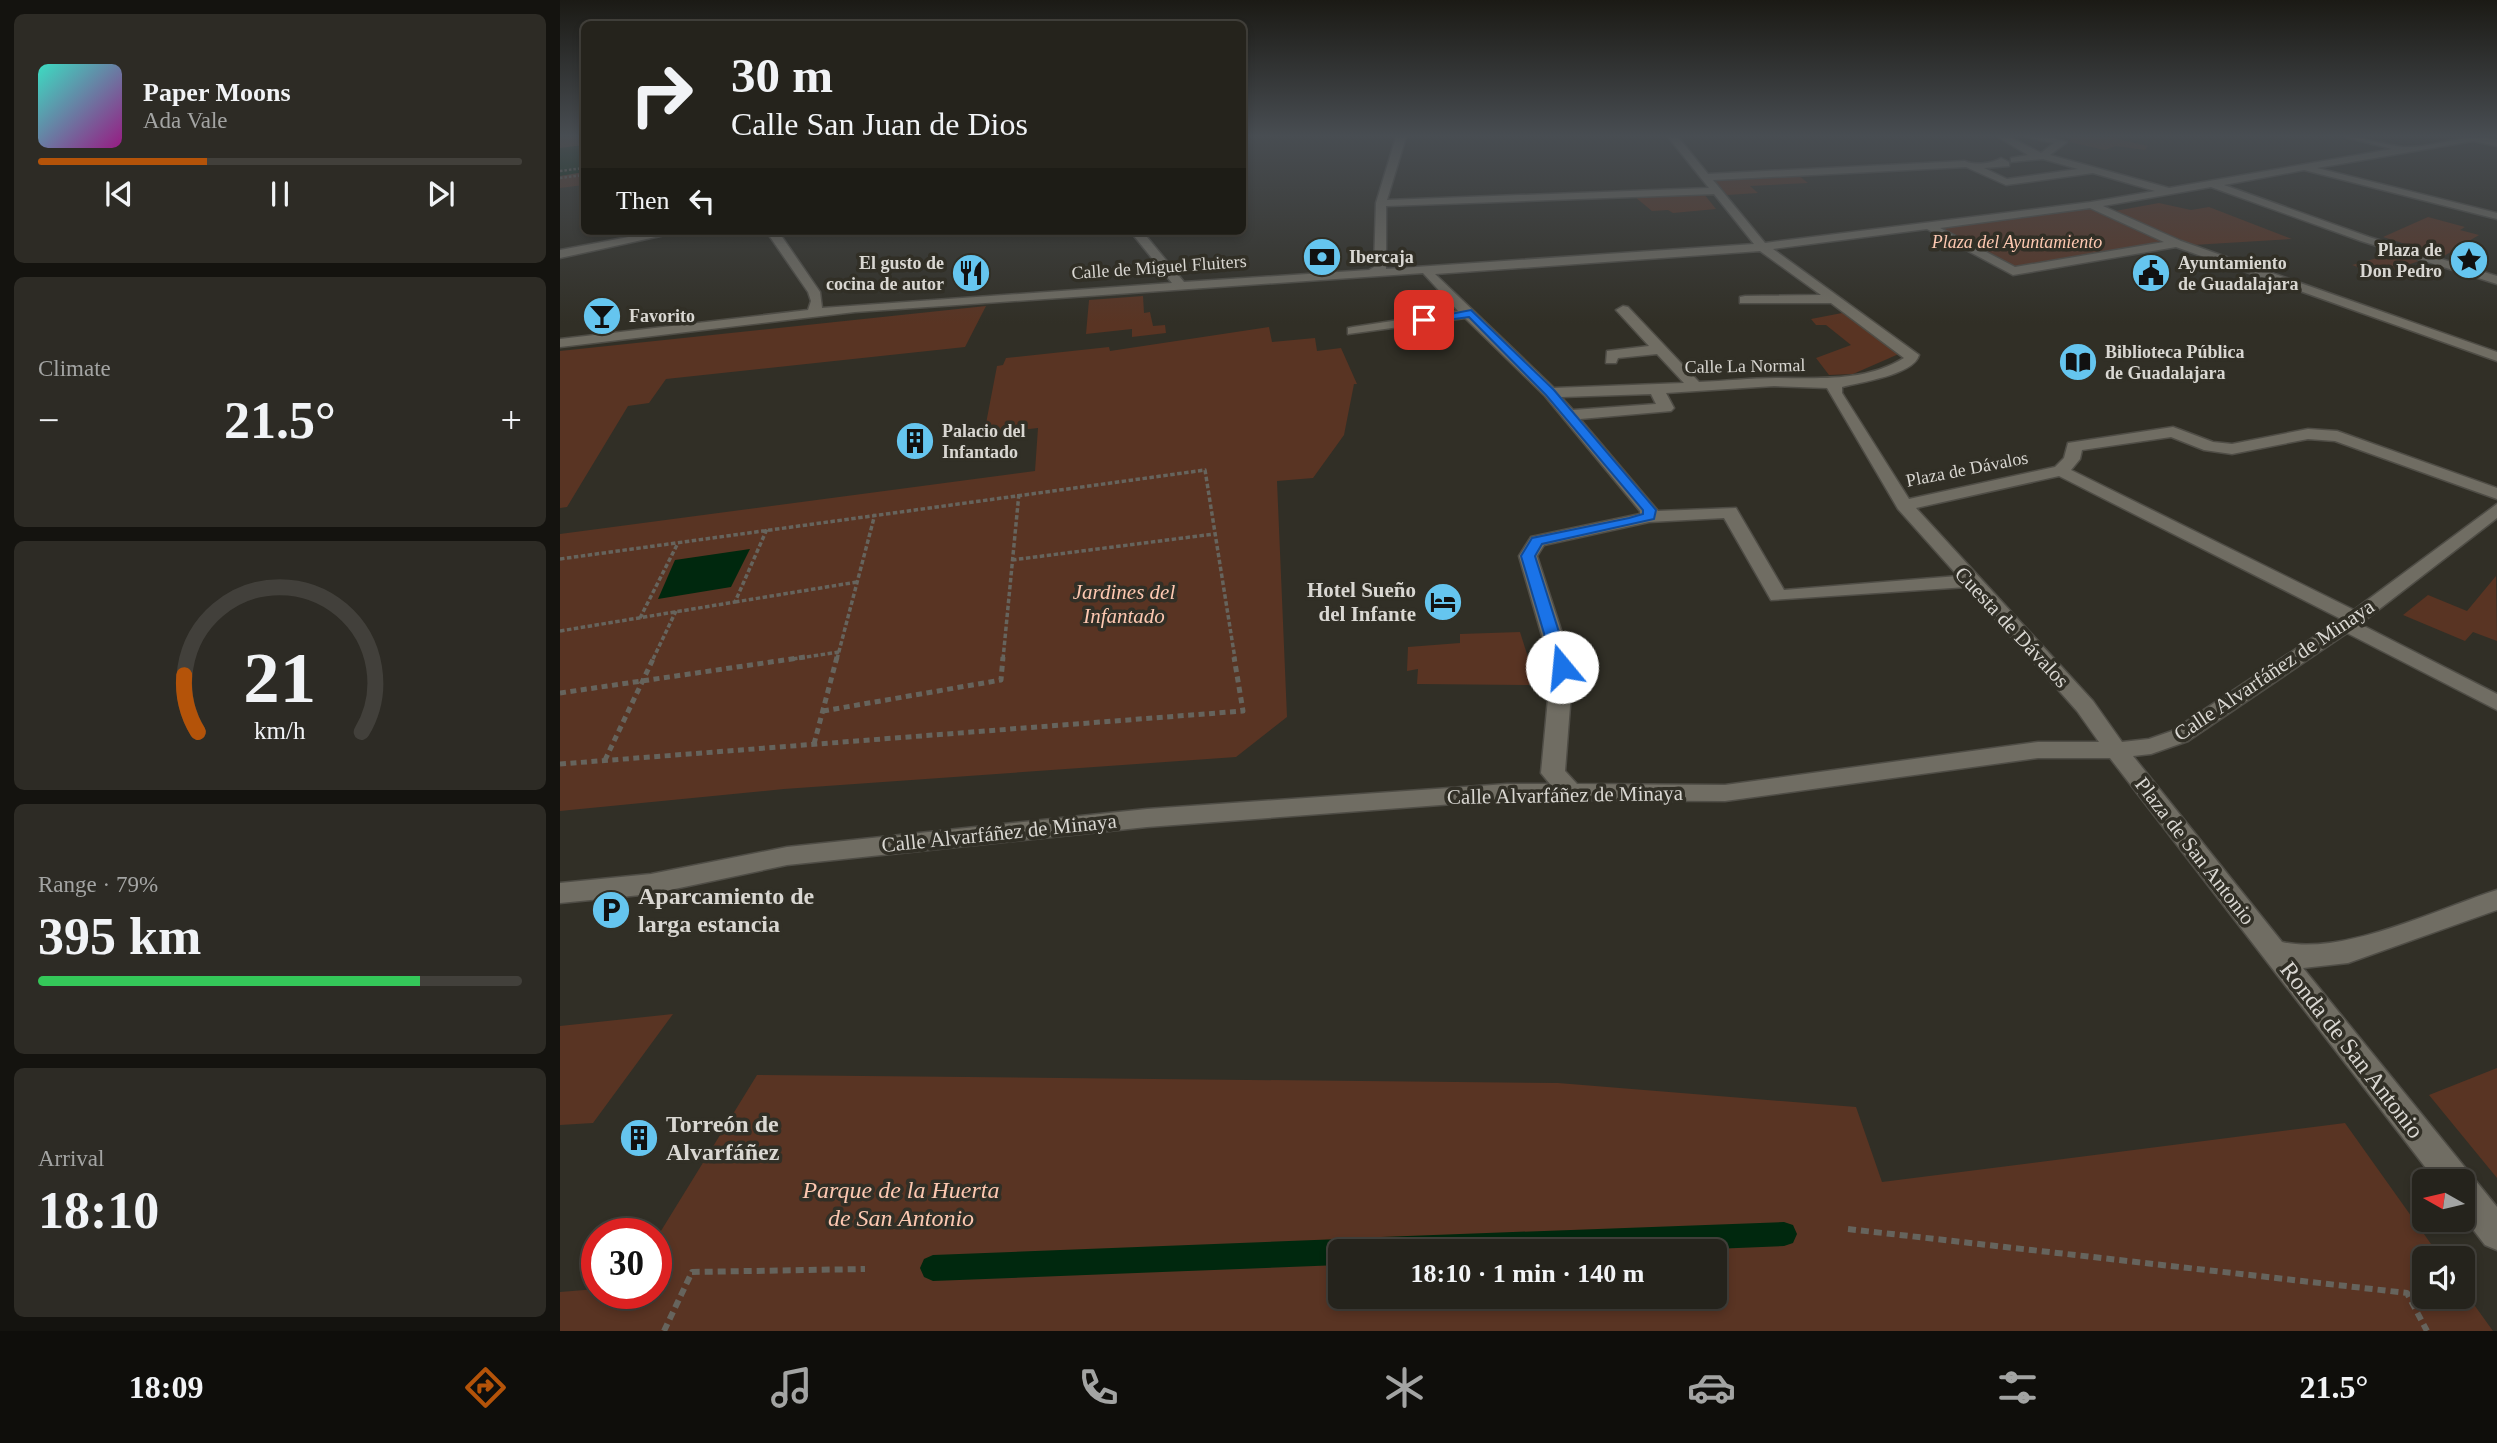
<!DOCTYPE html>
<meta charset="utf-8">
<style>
body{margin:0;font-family:Georgia,serif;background:#2d2b25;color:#f1f3f6;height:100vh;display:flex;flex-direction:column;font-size:26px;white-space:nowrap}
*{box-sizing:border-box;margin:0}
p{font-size:23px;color:#a3a4a3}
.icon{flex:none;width:38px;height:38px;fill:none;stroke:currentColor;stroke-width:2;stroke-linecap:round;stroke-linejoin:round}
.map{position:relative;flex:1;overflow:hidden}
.panel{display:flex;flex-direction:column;gap:14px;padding:14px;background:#14130f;width:560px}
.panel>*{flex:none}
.hud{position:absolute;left:21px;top:21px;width:665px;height:214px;border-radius:10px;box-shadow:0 4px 10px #0003,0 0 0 2px #42403b;background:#25231c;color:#f1f3f6;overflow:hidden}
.needle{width:46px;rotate:278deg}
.fabs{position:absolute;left:1852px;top:1169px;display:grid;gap:14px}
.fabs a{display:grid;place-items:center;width:63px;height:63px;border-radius:10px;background:#25231c;box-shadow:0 4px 10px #0003,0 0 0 2px #42403b;font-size:35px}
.speed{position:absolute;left:21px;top:1218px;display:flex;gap:14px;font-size:35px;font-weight:700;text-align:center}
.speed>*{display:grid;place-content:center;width:91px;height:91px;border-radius:50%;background:#25231c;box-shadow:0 4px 10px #0003,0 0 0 2px #42403b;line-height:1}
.speed .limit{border:10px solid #d22;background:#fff;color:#111}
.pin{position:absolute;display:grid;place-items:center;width:60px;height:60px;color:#fff;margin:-30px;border-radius:14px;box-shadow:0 4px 10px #0006}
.me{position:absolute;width:77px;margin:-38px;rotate:343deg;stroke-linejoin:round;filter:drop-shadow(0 0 5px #0008)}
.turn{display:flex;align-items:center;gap:24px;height:147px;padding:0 35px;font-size:32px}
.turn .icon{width:91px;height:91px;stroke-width:2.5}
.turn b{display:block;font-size:49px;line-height:60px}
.then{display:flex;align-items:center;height:66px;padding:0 35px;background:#0003;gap:14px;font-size:26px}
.big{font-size:52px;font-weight:700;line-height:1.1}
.panel .tile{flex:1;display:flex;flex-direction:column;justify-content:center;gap:10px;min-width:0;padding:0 24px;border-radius:10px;background:#2d2b25}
.panel .dial{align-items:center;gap:0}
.dial svg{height:182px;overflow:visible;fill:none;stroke:#42403b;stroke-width:7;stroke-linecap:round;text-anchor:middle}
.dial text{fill:#f1f3f6;stroke:none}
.song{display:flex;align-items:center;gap:21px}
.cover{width:84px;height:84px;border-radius:10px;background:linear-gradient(135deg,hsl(170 70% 55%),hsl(310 70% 35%))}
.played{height:7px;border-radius:4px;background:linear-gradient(90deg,#b45309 35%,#42403b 35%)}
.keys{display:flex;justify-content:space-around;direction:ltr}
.heat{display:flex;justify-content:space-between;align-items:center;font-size:38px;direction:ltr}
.charge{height:10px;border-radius:5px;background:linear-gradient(90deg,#34c759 79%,#42403b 0)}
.trip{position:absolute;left:768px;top:1239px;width:399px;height:70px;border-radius:10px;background:#25231c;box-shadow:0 4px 10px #0003,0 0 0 2px #42403b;font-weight:700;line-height:70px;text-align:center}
.dock{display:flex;height:112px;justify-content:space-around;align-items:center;background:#0f0e0b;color:#a3a4a3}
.dock .icon{width:49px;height:49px}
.dock .on{color:#b45309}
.dock b{font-size:32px;color:#f1f3f6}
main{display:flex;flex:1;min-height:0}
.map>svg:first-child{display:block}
.green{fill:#593423;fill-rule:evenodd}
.water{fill:#00280e}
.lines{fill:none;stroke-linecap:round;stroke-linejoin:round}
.stream{fill:#00280e;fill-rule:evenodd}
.river{fill:#00280e;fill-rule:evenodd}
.minor-casing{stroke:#4f4d46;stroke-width:3}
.path-far3{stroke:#66645d;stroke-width:2.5;stroke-dasharray:2.5 2;stroke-linecap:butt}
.path-far2{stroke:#66645d;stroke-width:3.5;stroke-dasharray:4.5 2.5;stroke-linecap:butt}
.path-far1{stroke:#66645d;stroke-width:5;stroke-dasharray:6 4.5;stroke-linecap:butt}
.path{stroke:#66645d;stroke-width:6;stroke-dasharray:8 5;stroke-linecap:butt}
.minor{fill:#706d63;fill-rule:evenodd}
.route{fill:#1a73e8;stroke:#114b97;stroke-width:2}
.labels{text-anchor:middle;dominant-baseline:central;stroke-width:7;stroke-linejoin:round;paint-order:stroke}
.far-park-label{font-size:18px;font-style:italic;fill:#fdc8b1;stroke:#312f26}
.far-poi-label{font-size:18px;font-weight:bold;fill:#d9d7d2;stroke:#312f26;text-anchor:start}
.far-street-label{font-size:18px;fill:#d9d7d2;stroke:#312f26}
.poi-label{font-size:21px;font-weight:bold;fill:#d9d7d2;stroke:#312f26;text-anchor:end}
.park-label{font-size:21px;font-style:italic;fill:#fdc8b1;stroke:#312f26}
.street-label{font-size:21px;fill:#d9d7d2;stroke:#312f26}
.near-poi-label{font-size:24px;font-weight:bold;fill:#d9d7d2;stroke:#312f26;text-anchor:start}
.near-street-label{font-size:24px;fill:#d9d7d2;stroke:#312f26}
.near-park-label{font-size:24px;font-style:italic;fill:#fdc8b1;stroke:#312f26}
</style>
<main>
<section class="panel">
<div class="tile">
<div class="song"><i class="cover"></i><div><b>Paper Moons</b><p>Ada Vale</p></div></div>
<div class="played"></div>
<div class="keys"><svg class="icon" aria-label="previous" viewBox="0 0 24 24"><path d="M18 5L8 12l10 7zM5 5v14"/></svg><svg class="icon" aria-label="pause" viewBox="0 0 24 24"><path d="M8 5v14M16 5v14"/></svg><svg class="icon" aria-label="next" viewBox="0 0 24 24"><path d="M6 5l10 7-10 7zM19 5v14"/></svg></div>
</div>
<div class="tile"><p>Climate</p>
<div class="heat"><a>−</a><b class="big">21.5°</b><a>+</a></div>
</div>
<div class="tile dial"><svg viewBox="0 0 100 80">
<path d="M14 69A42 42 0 1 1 86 69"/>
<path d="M14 69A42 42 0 0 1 8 44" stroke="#b45309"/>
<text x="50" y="56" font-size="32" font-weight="700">21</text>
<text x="50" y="72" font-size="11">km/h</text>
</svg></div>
<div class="tile"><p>Range · 79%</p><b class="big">395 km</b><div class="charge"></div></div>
<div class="tile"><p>Arrival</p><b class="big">18:10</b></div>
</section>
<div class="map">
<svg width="1937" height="1331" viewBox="0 0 1937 1331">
<rect width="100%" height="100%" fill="#312f26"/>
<!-- green -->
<path class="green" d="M0 137H24V185L0 188Z
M1512 137H1550L1588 146 1585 150 1556 146 1545 150 1509 142Z
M1238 175 1248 183 1190 186 1198 193 1167 195 1154 179Z
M1144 194 1156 209 1113 213 1108 210 1092 211 1075 197Z
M1599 203 1631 210 1649 207 1732 239 1633 245 1555 211Z
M1531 205 1617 243 1453 271 1367 225Z
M1868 217 1905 227 1900 230 1919 235 1884 256 1823 237Z
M1835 253 1859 261 1819 275 1792 265Z
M583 296 584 313 590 312 593 326 605 325 606 333 572 337V329L526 334 529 300Z
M426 306 405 347 106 379 89 403 68 406 7 507 0 508V351Z
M1282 313 1341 353 1293 374 1269 375 1256 358 1291 345 1266 325H1256L1251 319Z
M709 327 712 342 755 338 757 351 781 348 797 384H794L784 435 753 478 717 481 727 717 676 757 224 789 0 811V534L475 471 478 428 424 434 437 366 443 365 446 358 549 347 550 351Z
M1936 576 1937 641 1913 632 1905 641 1843 615 1868 595 1907 611Z
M960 632 973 673 969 685 857 684 858 669 847 671 848 647 900 643V634Z
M113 1014 33 1123 0 1125V1026Z
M1937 1068V1178L1869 1095Z
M197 1075 998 1083 1296 1107 1322 1182 1785 1123 1881 1258H1864V1297H1902V1288L1933 1331H0V1292L37 1289V1293H96V1239ZM780 1251H1155V1297H780Z"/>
<!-- water -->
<path class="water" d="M190 549 171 587 98 599 115 560Z"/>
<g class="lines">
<!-- stream -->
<path class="stream" d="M1224 1222 1233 1225 1237 1234 1233 1243 1224 1246 1105 1251H780V1265L373 1281 364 1277 360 1268 364 1259 373 1255 780 1239 786 1242 795 1238Z"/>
<!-- river -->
<path class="river" d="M24 145V172L0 176V148Z"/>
<!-- minor casing -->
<g class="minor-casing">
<path id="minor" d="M836 137H846L827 200 1149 188 1108 137H1118L1148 174 1405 161C1415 166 1433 163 1441 158L1449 162V166L1424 168 1447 179 1518 169 1483 159 1451 162V158L1468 155 1438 137H1450L1481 153 1494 143 1466 137H1489L1507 142 1490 155 1609 188 1832 149 1785 137C1805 137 1828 146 1844 147 1877 148 1900 132 1937 140V146L1913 141 1757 168 1937 213V219L1744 170 1664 185 1809 237 1937 276V284L1801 241 1651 187 1543 206 1621 241 1937 352V361L1616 247 1453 275 1367 229 1213 249 1359 355C1354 375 1300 382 1282 387V393L1349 499 1495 467 1504 458 1508 443 1613 427 1653 442 1672 444 1748 429 1777 431 1937 488V499L1775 441 1748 439 1672 454 1644 450 1611 437 1522 450 1520 459 1511 470 1794 610 1937 504V518L1800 624 1937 694V710L1787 633 1628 741 1591 754 1573 756 1722 942C1783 956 1877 909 1937 890V910L1788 963 1743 968 1937 1207V1250L1925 1245 1902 1215V1181H1876L1550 758H1478L1165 801 947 800 587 827 227 865 91 894 0 903V883L91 874 227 847 587 809 947 784H990L981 773 991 667 959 556 971 537 1080 514V511L985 396 905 318 788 334V328L793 327 898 311 863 273 295 312 0 347V339L248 310 251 301 248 292 206 231H218L260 292 262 308 612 283 570 231H582L624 282 809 270 814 267 816 203ZM1406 167 1446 185 1533 173 1595 191 1531 202 1205 243 1153 180ZM1154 194 1194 244 826 269V206ZM1530 208 1604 242 1455 267 1380 228ZM1200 251 1261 295 1185 296 1180 297V303H1271L1344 358C1305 382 1259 378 1216 378 1190 378 1165 381 1139 382L1068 307 1063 306 1056 310 1089 346 1047 351 1046 363H1056L1058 358 1097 354 1124 383 994 388 875 274ZM1214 386 1267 388 1338 509 1398 576 1224 590 1176 508 1098 511 1020 419 1111 411 1114 408 1106 393ZM1091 394 1096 404 1013 410 1001 397ZM1499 476 1781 619 1612 731 1589 739 1562 742 1533 701 1356 508ZM1164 518 1211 600 1407 587 1517 711 1539 742H1478L1165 785 1017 784 1005 771 1013 667 977 556 984 545 1089 522Z
M100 231H123L0 258V250Z"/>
</g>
<!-- path-far3 -->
<path class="path-far3" d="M0 171 24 168
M0 178 24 175"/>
<!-- path-far2 -->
<path class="path-far2" d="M0 559 645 470 675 659
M452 560 654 534
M175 602 297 582
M80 618 118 543
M0 631 175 602 207 529
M93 659 116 611
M233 659 279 652
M277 659 315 514
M443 659 459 493"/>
<!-- path-far1 -->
<path class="path-far1" d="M0 693 245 657
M263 711 441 680 443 657
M254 744 277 657
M45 760 94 657
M0 764 683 711 674 657"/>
<!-- path -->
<path class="path" d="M1288 1229 1847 1293 1867 1331
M104 1331 132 1272 305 1269"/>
<!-- minor -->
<use href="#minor" class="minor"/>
</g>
<!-- sky -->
<linearGradient id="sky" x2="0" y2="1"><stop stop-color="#1b1a15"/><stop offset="0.42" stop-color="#484d52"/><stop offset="1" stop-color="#484d52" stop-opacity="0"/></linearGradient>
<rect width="1937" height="323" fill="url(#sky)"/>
<!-- route -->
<path class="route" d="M911 310 994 390 1096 510 1094 519 982 544 975 556 1010 667 1008 670 1002 672 994 667 961 556 972 538 1069 518 1083 514V510L986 395 909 317 864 323 859 320Z"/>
<!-- icons -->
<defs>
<g id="bank-disc" transform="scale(2.0125)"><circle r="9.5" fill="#65c5ef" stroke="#312f26"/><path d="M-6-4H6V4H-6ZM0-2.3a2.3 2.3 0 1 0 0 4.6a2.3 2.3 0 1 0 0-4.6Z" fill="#111"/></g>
<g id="sight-disc" transform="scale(2.0125)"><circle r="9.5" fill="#65c5ef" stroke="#312f26"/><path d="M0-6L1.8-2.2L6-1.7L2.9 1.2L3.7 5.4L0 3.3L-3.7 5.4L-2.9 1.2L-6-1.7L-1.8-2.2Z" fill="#111"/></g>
<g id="restaurant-disc" transform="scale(2.0125)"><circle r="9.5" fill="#65c5ef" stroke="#312f26"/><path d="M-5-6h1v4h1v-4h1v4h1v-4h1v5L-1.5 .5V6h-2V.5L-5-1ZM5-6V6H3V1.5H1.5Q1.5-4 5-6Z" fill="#111"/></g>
<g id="civic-disc" transform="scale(2.0125)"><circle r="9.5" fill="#65c5ef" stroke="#312f26"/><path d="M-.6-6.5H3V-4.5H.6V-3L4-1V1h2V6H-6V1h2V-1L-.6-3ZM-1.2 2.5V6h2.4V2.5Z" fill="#111"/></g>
<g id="bar-disc" transform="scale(2.0125)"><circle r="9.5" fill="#65c5ef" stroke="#312f26"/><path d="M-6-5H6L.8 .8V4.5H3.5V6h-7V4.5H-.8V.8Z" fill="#111"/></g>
<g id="library-disc" transform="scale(2.0125)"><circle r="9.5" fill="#65c5ef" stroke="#312f26"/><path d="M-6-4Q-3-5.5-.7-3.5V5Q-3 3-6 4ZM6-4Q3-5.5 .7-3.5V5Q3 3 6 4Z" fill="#111"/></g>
<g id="building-disc" transform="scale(2.0125)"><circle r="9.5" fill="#65c5ef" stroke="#312f26"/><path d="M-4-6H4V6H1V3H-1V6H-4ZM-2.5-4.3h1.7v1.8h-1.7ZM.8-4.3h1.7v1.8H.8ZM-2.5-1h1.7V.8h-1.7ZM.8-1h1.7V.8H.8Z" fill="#111"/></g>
<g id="hotel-disc" transform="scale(2.0125)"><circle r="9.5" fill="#65c5ef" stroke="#312f26"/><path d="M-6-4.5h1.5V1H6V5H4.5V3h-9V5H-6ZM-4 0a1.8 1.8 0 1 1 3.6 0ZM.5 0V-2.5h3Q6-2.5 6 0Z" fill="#111"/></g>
<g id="parking-disc" transform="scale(2.0125)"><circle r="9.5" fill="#65c5ef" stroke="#312f26"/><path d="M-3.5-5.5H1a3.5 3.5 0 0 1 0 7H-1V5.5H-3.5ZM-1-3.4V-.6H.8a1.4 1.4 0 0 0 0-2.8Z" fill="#111"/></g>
</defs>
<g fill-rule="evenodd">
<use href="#bank-disc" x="762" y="257"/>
<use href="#sight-disc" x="1909" y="260"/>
<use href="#restaurant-disc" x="411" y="273"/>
<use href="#civic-disc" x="1591" y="273"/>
<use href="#bar-disc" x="42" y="316"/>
<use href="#library-disc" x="1518" y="362"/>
<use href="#building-disc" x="355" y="441"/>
<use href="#hotel-disc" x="883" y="602"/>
<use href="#parking-disc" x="51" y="910"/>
<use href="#building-disc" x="79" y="1138"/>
</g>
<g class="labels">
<!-- far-park labels -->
<g class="far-park-label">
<text x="1457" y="242">Plaza del Ayuntamiento</text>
</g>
<!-- far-poi labels -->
<g class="far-poi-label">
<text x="1882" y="250" text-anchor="end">Plaza de<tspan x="1882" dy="21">Don Pedro</tspan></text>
<text x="789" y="257">Ibercaja</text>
<text x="384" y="263" text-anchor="end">El gusto de<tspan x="384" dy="21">cocina de autor</tspan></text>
<text x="1618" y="263">Ayuntamiento<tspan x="1618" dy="21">de Guadalajara</tspan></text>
<text x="69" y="316">Favorito</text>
<text x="1545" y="352">Biblioteca Pública<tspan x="1545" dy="21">de Guadalajara</tspan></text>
<text x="382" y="431">Palacio del<tspan x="382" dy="21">Infantado</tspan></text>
</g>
<!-- far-street labels -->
<g class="far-street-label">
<text transform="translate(599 267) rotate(-4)">Calle de Miguel Fluiters</text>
<text transform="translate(1185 366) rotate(-1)">Calle La Normal</text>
<text transform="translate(1407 469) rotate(-11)">Plaza de Dávalos</text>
</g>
<!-- poi labels -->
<g class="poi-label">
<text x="856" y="590">Hotel Sueño<tspan x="856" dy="24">del Infante</tspan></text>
</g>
<!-- park labels -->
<g class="park-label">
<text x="564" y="592">Jardines del<tspan x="564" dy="24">Infantado</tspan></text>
</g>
<!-- street labels -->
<g class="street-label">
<text transform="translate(1452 627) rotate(47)">Cuesta de Dávalos</text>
<text transform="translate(1714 670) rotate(-34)">Calle Alvarfáñez de Minaya</text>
<text transform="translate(1005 795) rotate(-1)">Calle Alvarfáñez de Minaya</text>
<text transform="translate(439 833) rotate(-6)">Calle Alvarfáñez de Minaya</text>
<text transform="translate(1635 851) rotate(52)">Plaza de San Antonio</text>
</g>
<!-- near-poi labels -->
<g class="near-poi-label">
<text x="78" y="896">Aparcamiento de<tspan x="78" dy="28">larga estancia</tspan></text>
<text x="106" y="1124">Torreón de<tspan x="106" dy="28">Alvarfáñez</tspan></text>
</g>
<!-- near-street labels -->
<g class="near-street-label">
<text transform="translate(1792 1050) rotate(52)">Ronda de San Antonio</text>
</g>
<!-- near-park labels -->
<g class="near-park-label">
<text x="341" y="1190">Parque de la Huerta<tspan x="341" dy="28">de San Antonio</tspan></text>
</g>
</g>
</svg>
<div class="fabs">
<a><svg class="needle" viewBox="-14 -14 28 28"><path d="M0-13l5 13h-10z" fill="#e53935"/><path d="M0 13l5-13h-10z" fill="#a3a4a3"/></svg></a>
<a><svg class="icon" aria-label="sound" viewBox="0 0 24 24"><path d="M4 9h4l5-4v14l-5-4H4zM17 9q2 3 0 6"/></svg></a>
</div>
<div class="speed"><div class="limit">30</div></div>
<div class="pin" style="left:864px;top:320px;background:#d93025"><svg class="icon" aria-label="arrive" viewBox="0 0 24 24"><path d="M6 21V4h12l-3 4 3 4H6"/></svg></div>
<svg class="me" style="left:1002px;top:667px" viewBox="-20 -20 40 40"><circle r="19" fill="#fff"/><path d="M0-13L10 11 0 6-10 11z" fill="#1a73e8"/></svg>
<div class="trip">18:10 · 1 min · 140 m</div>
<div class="hud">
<div class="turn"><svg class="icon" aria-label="right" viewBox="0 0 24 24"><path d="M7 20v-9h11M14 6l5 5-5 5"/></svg><div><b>30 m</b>Calle San Juan de Dios</div></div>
<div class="then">Then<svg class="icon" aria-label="left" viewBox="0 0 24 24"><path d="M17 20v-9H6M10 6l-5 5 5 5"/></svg></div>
</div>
</div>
</main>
<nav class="dock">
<b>18:09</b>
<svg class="icon on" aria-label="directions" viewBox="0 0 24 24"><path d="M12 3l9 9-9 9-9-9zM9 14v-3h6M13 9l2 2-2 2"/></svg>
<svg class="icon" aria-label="music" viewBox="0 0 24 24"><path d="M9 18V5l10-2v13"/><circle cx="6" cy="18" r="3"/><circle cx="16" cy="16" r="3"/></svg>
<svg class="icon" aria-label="phone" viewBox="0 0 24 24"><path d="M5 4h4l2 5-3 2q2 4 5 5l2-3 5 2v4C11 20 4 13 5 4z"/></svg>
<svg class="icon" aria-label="climate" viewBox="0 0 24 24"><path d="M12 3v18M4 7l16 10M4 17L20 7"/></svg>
<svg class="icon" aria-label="car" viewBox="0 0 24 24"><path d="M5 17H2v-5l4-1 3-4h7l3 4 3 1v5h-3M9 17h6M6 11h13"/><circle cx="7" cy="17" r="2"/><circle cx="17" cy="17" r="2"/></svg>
<svg class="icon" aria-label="filters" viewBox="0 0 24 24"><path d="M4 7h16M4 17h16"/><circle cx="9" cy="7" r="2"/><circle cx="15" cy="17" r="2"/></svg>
<b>21.5°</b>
</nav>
